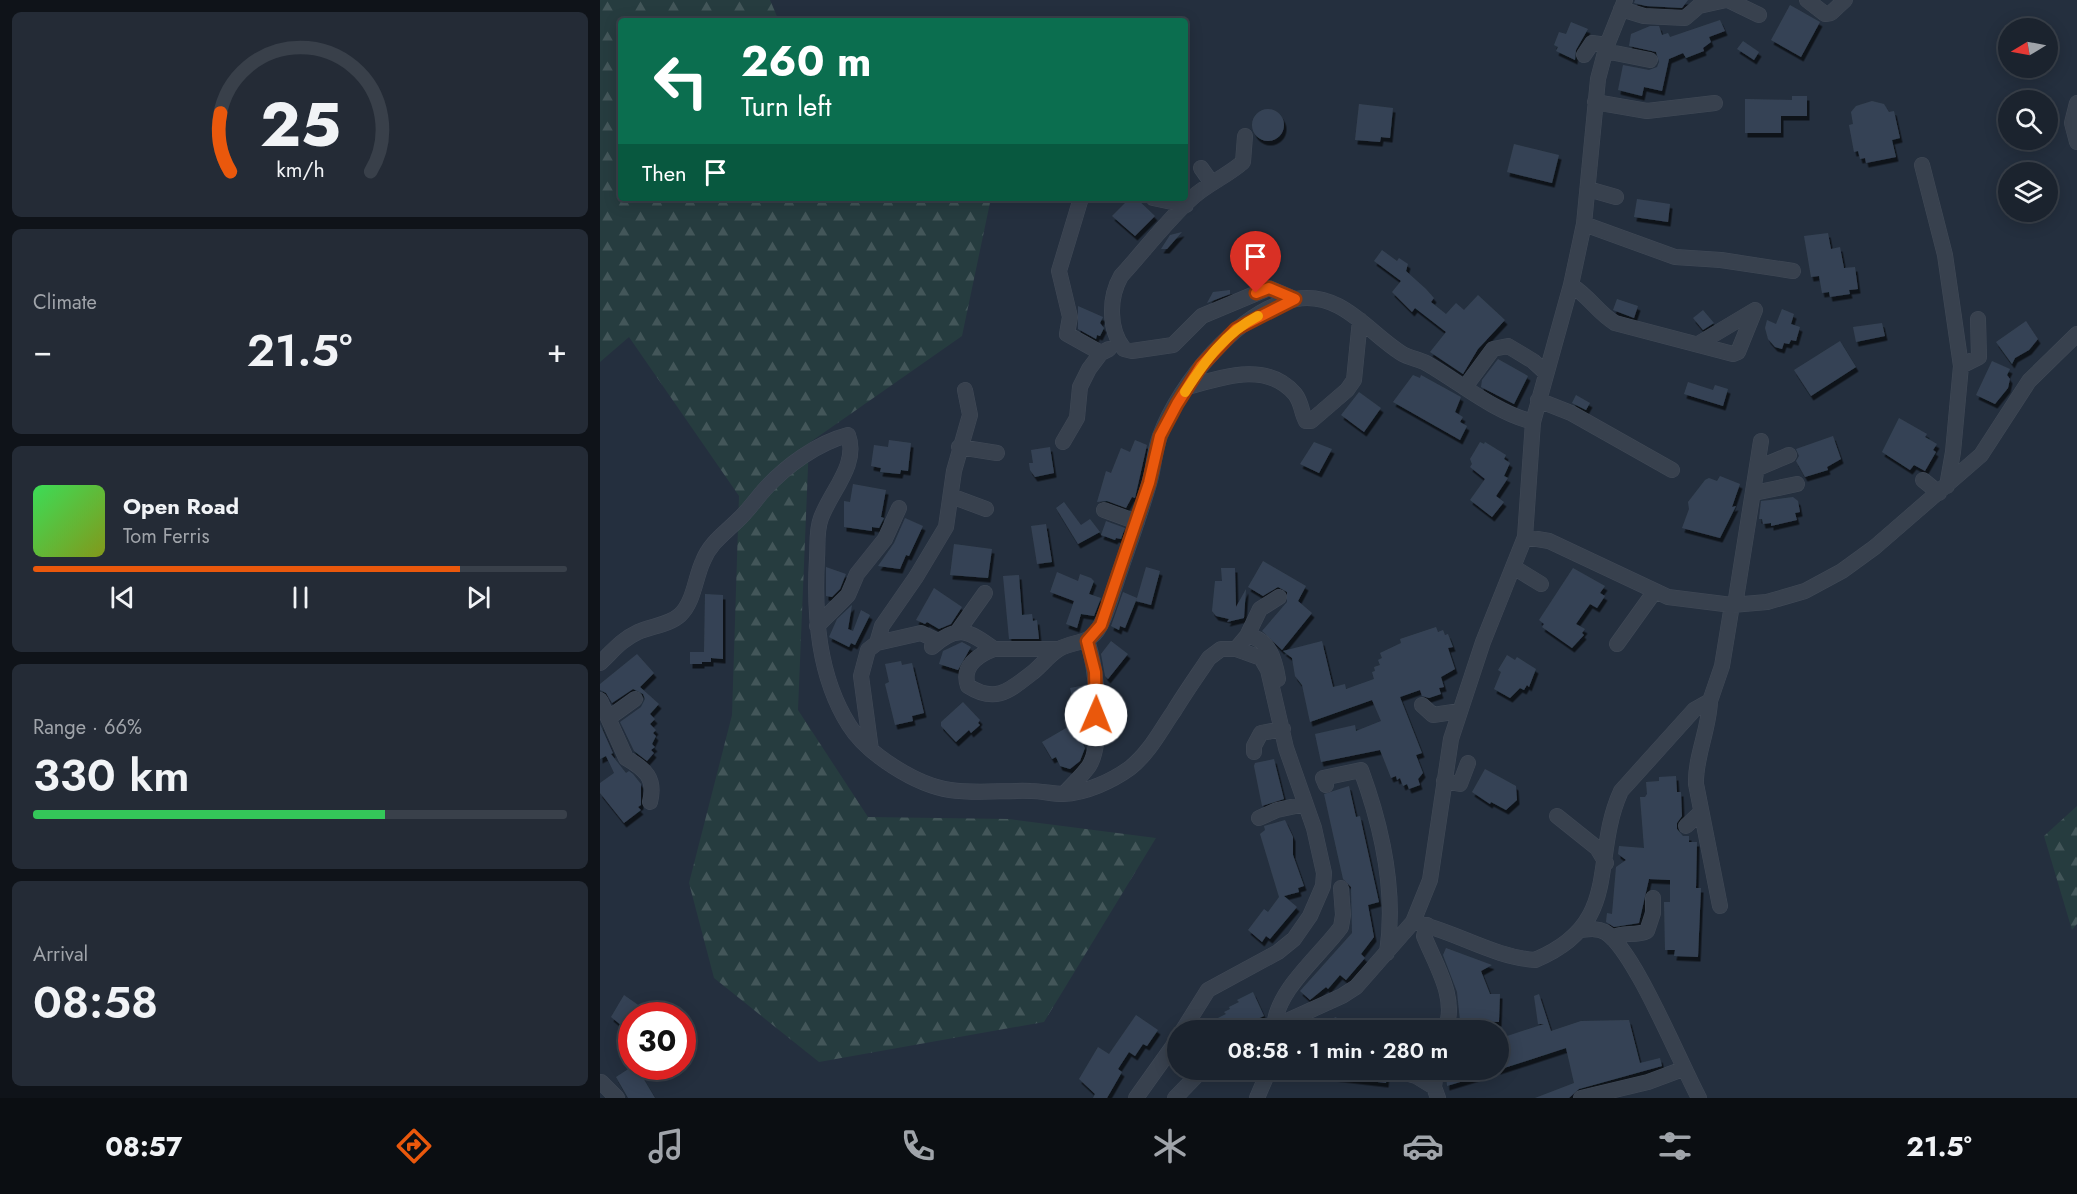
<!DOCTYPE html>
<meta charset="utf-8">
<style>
body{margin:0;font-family:Jost,sans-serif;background:#242b36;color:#f1f3f6;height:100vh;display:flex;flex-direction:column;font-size:22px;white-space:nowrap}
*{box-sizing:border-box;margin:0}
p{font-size:20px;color:#a0a4aa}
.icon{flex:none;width:33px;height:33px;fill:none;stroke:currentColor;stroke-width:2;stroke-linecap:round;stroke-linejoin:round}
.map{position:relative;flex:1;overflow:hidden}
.drawer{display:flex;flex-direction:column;gap:12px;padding:12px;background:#0f1319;width:600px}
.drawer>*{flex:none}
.top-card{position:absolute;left:18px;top:18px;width:570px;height:183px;border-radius:6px;box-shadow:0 3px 15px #0003,0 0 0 2px #39404a;background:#0b6e4f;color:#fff;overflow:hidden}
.needle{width:39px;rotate:260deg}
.buttons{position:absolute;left:1398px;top:18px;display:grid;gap:12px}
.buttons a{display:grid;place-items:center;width:60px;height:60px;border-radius:50%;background:#1b232e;box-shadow:0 3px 15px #0003,0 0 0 2px #39404a;font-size:30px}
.speed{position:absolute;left:18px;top:1002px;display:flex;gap:12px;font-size:30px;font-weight:700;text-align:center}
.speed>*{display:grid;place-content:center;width:78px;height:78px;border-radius:50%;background:#1b232e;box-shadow:0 3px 15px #0003,0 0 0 2px #39404a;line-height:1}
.speed .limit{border:9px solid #d22;background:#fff;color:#111}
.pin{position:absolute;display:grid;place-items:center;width:51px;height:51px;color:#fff;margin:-62px -26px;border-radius:50% 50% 50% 0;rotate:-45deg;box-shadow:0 0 6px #0007}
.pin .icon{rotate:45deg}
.me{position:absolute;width:66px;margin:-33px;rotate:1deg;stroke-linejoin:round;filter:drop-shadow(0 0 4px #0008)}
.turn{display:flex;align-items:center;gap:21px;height:126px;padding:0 24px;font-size:27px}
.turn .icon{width:78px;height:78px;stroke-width:2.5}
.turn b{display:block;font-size:42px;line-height:51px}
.then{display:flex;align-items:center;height:57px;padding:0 24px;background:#0003;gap:12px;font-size:22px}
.big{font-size:45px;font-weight:600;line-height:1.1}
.drawer .tile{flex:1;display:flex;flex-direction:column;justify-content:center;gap:9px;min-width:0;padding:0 21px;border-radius:9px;background:#242b36}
.drawer .dial{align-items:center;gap:0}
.dial svg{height:156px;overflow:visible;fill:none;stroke:#39404a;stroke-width:7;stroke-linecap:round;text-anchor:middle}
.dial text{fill:#f1f3f6;stroke:none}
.song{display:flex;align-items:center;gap:18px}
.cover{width:72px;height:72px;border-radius:9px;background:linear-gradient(135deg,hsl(130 70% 55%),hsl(70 70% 35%))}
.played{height:6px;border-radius:3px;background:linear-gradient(90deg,#ea580c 80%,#39404a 80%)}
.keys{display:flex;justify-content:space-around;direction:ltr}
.heat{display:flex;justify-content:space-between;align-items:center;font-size:33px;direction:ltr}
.charge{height:9px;border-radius:4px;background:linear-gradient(90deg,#34c759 66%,#39404a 0)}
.trip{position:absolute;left:567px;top:1020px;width:342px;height:60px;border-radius:30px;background:#1b232e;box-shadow:0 3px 15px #0003,0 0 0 2px #39404a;font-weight:600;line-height:60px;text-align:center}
.menu{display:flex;height:96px;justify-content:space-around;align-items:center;background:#0b0e12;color:#a0a4aa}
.menu .icon{width:42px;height:42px}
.menu .active{color:#ea580c}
.menu b{font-size:27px;color:#f1f3f6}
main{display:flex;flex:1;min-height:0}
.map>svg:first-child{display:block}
.forest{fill:url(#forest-firs)}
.building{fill:#364354;filter:url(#shadow)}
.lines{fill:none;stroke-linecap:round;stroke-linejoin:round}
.minor-casing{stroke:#414a57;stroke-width:16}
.minor{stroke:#38414e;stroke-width:15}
.route-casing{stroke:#983908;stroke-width:15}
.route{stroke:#ea580c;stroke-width:10}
.slow{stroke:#f59e0b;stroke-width:10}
</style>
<main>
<section class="drawer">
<div class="tile dial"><svg viewBox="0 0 100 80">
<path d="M14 69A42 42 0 1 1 86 69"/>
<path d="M14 69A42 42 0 0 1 9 39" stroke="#ea580c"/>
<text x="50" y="56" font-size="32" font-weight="700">25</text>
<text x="50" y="72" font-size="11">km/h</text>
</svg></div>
<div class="tile"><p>Climate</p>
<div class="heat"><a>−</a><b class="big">21.5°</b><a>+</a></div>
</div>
<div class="tile">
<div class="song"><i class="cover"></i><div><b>Open Road</b><p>Tom Ferris</p></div></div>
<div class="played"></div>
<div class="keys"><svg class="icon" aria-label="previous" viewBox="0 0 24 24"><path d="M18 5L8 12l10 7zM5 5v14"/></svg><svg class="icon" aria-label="pause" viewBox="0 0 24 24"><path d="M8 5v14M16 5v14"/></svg><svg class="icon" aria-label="next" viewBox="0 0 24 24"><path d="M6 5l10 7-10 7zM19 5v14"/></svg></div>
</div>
<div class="tile"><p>Range · 66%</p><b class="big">330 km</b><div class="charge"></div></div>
<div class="tile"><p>Arrival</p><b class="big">08:58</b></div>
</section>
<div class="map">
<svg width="1477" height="1098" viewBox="0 0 1477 1098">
<defs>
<pattern id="forest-firs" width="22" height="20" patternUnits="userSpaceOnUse" patternTransform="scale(1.5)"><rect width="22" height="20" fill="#263c3f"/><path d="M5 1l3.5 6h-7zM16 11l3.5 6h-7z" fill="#435659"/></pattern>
<filter id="shadow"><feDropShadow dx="2.5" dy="4.5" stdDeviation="0" flood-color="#0009"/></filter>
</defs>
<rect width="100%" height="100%" fill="#242f3e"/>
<!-- forest -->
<path class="forest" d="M0 0H170L179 21H21V198H391L362 336 209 443 198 710 268 817 409 819 556 838 444 1022 219 1062 114 978 89 883 132 715 139 496 29 337 0 362Z
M1477 806V924L1472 930 1444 836Z"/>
<!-- building -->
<path class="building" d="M1035 0H1088L1082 8 1046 6 1034 3Z
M1190 5 1220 22 1201 57 1171 40Z
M1120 20 1125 31 1109 37 1111 42 1103 48 1104 51 1086 58 1083 53 1069 59 1062 91 1044 87 1042 96 1018 90 1023 65 1049 70 1057 67 1059 62 1056 52 1029 46 1031 34 1050 26H1059L1062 35 1068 33 1070 37Z
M971 22 988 29 976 50 975 60 956 51 958 47 954 45 959 32 966 34Z
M1143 41 1159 52 1154 60 1137 49Z
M1192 96H1207V116H1181V133H1145V99L1192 100Z
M1272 101 1284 104 1289 112 1294 111 1300 138 1292 140 1296 157 1266 163 1265 158 1260 159 1258 151 1254 152 1249 125 1253 124 1251 112 1256 106Z
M759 104 793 108 790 138 781 137 780 142 755 140Z
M652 125a16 16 0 1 1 32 0a16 16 0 1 1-32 0Z
M914 144 959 155 952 183 907 172Z
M530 198H536L555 216 535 236 512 216Z
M1037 199 1070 204 1068 222 1034 217Z
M582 232 567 249H561L570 235Z
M1228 233 1231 249 1240 247 1244 268 1255 267 1258 289 1249 290 1250 294 1230 297 1229 292 1222 293 1219 276 1211 277 1204 236Z
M782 250 797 261 799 258 808 264 806 271 826 289 834 298 831 302 846 314 856 303 864 310 878 295 905 320 878 349 863 374 830 352 846 332 815 308 812 312 792 292 801 281 774 261Z
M630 290V294L607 303 613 292Z
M1017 299 1038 306 1034 318 1013 310Z
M478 306 503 317 500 323 504 328 500 336 497 335 496 339 478 329Z
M1182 309 1194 314 1191 324 1200 327 1196 341 1191 340 1189 344 1184 343 1182 349 1175 347 1168 339 1165 328 1167 320 1176 324Z
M1103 310 1114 323 1103 330 1093 318Z
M1426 321 1438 339 1429 350 1415 358 1412 364 1396 342Z
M1282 323 1285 336 1256 342 1253 327Z
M1240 341 1256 367 1211 396 1194 370Z
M898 359 928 376 914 404 881 387 882 380Z
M1392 361 1410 369 1407 375 1410 379 1408 388 1395 404 1376 395Z
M813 375 820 378 821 375 861 397 855 412 863 417 860 422 867 426 860 440 793 402Z
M1088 382 1113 390 1115 385 1128 389 1123 406 1084 394Z
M759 392 781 408 764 432 741 415Z
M976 395 990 403 986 410 972 403Z
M1299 418 1327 434 1325 437 1337 444 1333 450 1336 452 1325 471 1314 465 1310 470 1282 452Z
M1233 436 1241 459 1227 467 1228 470 1205 477 1196 461 1199 456 1196 449Z
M289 440 311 443 308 471 301 470 300 474 280 472 281 468 271 466 274 445 288 447Z
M535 440 547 445 535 498 532 497 526 508 507 501 497 502 506 471 511 473 521 448 530 452Z
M714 442 732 449 719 473 700 464Z
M880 442 884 444 885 442 906 455 904 459 910 463 904 476 908 478 896 496 904 502 892 517 870 500 885 479 870 467 872 464 870 459Z
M450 447 454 473 435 477 430 470 429 463H433L431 450Z
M1120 476 1140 484 1132 507 1136 506 1120 538 1082 528 1089 509 1088 502 1105 480 1109 478 1117 481Z
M253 484 286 490 281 517 284 518 279 528 272 527V531L244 527V501L250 502Z
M1193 497 1198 501 1200 512 1195 513 1197 520 1171 526V523L1163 524 1162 519H1159L1161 501Z
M464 502 481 525 490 519 500 532 478 544 456 508Z
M305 518 323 526 309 556 306 555 300 569 278 566 294 543Z
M506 521 525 528 521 539 516 538 515 540 501 535Z
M446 524 452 562 437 564 431 526Z
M354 544 392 549 388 578 350 575Z
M663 561 706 586 698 601 712 613 682 650 662 631 687 602V592L678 587 663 596 648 587Z
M226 567 246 574 240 589 232 597 226 596Z
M546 567 560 571 551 605 536 601 537 598 525 628 520 626 519 630 511 626 523 592 537 598Z
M621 568H635L636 607 646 589 644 618 627 622 629 619 616 616 612 611 615 581H622Z
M973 568 1005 586 1000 593 1005 596 997 608 990 604 976 624 985 629 982 633 984 635 972 648 942 627 944 624 939 620Z
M457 572 478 581 480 574 491 578 494 581 489 594 501 598 494 616 481 614 477 628 466 624 474 601 450 592Z
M419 575 422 615 432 614 433 621 437 620 439 639H409L403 576Z
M334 588 362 607 351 624 339 629 327 622 325 624 316 620Z
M105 594 123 595V659L111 658V662H102V664H90V652H104Z
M252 605 248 629 253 631 261 610 270 615 255 645 251 643 249 647 229 637 237 619Z
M836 627 838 632 843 630 845 635 848 634 853 647 848 648 855 669 841 677 844 687 839 688 841 694 829 698 822 696 820 690 800 697 822 753 816 755 823 773 818 779 820 785 809 789 807 784 803 786 800 778 797 780 796 776 791 778 780 750 721 762 715 734 755 725 756 731 781 721 772 700 710 722 702 685 695 676 692 658 683 651 722 641 733 687 745 684 746 689 774 679 772 672 775 671 774 667 780 665 778 660 782 658 780 653 801 643 800 639Z
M511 641 528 654 508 679 505 676 501 654Z
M362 642 371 647 358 670 339 664 343 651Z
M37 654 54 673 40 687 59 704 50 714 55 719 50 724 56 730 53 733 56 736 52 744 55 747 51 750 54 753 47 761 34 751 20 722 41 707 45 699 43 694 33 689 12 703 6 693 0 690V684Z
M907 655 915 660 917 657 936 669 929 687 927 685 924 690 920 688 910 698 894 689 901 672 898 670Z
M301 661 302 665 312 663 324 713 312 716 313 721 295 725 285 684 289 682 285 664Z
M486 685 487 695 472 697 470 688Z
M363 702 380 720 378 723 380 725 371 733 369 730 356 742 341 726V722Z
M0 724 13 753 11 754 26 773 29 771 33 774 41 784V805L38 807 41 810 24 823 0 793V783L14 773 6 756 0 759Z
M473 724 485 748 480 761 470 769 460 766 456 757 452 759 442 742Z
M674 759 684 799 662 806 654 766 655 763Z
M885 769 916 786 917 800 906 810 891 802 890 804 872 792Z
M1076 776 1077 792H1081L1082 816 1077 823V829L1083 836H1089V842H1097L1096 888H1101L1098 957 1074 956 1075 950H1065L1064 902H1070V880L1049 879 1039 923 1014 927 1006 922 1007 913 1012 914 1016 867 1026 860 1018 854 1019 846 1044 848 1040 797H1045L1047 794 1046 782 1059 781V777Z
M749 786 756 817 760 816 779 902 768 905 774 937 761 954 765 958 746 980 740 975 728 989 726 987 710 1000 700 991 752 933 751 887 743 879 724 794Z
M685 820 693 837V855L704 886 698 888 699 892 684 896 697 907 670 939 666 936 662 942 648 930 664 909 668 912 679 897 660 834 665 830 664 826Z
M846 948 892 965 881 971 890 994H900L899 1022 860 1021 857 992 843 955Z
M653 992 664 1016 633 1030H620L616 1021 618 1018 626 1014 624 1012 630 1009 629 1007 639 1002 637 1000Z
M939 994 951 1031 981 1021 1029 1020 1040 1063 1060 1058 1062 1066 979 1089 969 1098H935L974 1083 966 1048 898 1070V1039L944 1024H938L934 996Z
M24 995 54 1016H32V1034L11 1017Z
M536 1015 558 1030 547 1046 543 1044 535 1056 529 1052 518 1069 522 1072 507 1098H493L495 1094 479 1079 498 1047 509 1054Z
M736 1017 738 1021 743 1018 749 1030H707Z
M33 1066H36L55 1098H28L16 1077Z
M727 1070H780L787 1072 786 1083 726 1076Z
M851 1070H892L893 1072 847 1086 846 1072Z"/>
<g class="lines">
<!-- minor casing -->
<g class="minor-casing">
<path id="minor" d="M1128 0 1159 15
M1207 0 1225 14 1231 13 1245 0
M1021 9 1044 16 1085 18 1099 6 1126 0
M1005 51 1050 60
M984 55 992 43 1007 45
M995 102 1047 111 1115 103
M1477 103 1472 123 1477 142
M645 136 643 162C627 176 609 183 593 197 567 220 545 250 521 276 509 297 508 329 524 349L532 351 573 345 602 316 669 288 695 299
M1322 165 1345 255 1361 366 1353 452 1347 486
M601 168 611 182
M988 189 1016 197
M481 198 459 271 470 317 467 334 501 353
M553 198 586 205
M984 224 1075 257 1121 260 1193 271
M971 285C990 297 998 313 1015 323L1133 354 1138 352 1155 310 1098 344
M1361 366 1379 357 1378 319
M588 387C623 377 667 361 695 394 702 403 701 412 706 421H711L747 390 754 380 760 320
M865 387 893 349 908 346 933 361 946 373
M938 400 971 413 1072 470
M463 442 477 418 480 387 489 369 501 353 509 349
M359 447 397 453
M1158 468 1189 455
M1323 480 1339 493
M1154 493 1197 484
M351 496 386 509
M504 510 537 522
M925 537 949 541 1068 597 1132 605 1167 602 1205 591 1242 571 1275 547 1381 455 1429 381 1477 334
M915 568 941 584
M1135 605 1161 441
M217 626 248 595 257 574 285 539 299 508
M358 631 385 593
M647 636 660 609 679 597
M277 643 282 626 316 577 346 527 354 471 370 415 365 390
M1017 644 1055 591
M332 647C357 624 368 630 394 649
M459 649H394C378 655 361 666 368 686 396 704 410 690 432 673 441 666 450 654 459 649 476 640 490 645 500 626 507 613 511 597 516 583 527 550 539 518 549 484 554 469 554 451 560 436 579 384 639 309 696 299 741 291 768 332 801 353 809 358 818 359 826 363 861 383 894 412 933 422
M636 649 647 636C669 638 675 660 678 679
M0 663C13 651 21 640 38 632 51 626 69 625 80 615 94 602 95 578 103 561 110 543 125 533 138 520 148 511 156 499 165 489 186 466 217 443 248 435 259 464 231 491 221 518 216 531 218 545 217 558 214 615 218 676 249 725 267 754 316 785 350 790 377 794 404 790 431 791 442 791 452 794 463 794 486 793 512 781 530 768 550 752 560 731 574 711 585 693 597 676 609 658L621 649H636L661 658 668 670 686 748 714 828 724 873 723 886 710 916 694 939 678 952 608 990 583 1030
M0 700 26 758C45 769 56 778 50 802
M1110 701C1109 730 1095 757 1096 784L1120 906
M822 705 833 715 860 711
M10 717 35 699
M271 750 261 676 268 650 277 643 321 633 338 641
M654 752V746L661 733 683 729
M844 781 860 784 868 763
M726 785 723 778 761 770C782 827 796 893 787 953
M464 794C472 785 482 776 489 766 504 742 497 666 487 641
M957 816 997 848 1006 863
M659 818 677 810 705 804
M1086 826 1100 813
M813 922C855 931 893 957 935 960 1024 923 990 859 1021 791L1094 710 1110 701 1122 666 1132 605
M827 925 824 936C836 966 858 999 845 1030
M982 930C990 929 997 928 1005 932 1034 949 1080 1063 1099 1098
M1012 938C1023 931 1035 937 1047 931L1053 913V898
M674 1028C676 990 719 957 741 927L743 915 741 888
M667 1030 742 996 756 987 813 922 830 880 851 739 883 642 925 537 933 422 971 285 984 224 998 79 1007 45 1025 0
M836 1070 834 1087 838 1098
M802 1072 816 1076 834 1087
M1 1082 17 1098
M536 1098 578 1039
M575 1098 602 1070
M657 1098 669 1070
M981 1098 1048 1082 1083 1069"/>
</g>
<!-- minor -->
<use href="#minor" class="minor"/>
</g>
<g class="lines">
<!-- route casing -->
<g class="route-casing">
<path id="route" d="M496 715 495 672 487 641 501 625 505 613 549 483 560 436 577 404 601 366 636 329 695 299 669 288 656 293"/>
</g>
<!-- route -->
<use href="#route" class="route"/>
<!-- slow -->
<path class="slow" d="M585 392C605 361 625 333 658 316"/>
</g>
</svg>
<div class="buttons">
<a><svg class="needle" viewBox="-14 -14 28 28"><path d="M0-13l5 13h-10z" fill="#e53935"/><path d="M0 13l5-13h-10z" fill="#a0a4aa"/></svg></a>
<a><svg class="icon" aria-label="search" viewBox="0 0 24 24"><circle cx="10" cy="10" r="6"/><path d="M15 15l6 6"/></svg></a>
<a><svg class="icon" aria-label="layers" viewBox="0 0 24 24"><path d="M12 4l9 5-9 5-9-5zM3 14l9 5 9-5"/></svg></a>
</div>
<div class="speed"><div class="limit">30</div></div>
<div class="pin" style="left:656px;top:293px;background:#d93025"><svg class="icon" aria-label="arrive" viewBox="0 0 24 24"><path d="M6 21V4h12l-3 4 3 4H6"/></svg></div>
<svg class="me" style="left:496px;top:715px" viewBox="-20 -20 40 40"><circle r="19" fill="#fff"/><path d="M0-13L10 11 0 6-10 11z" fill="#ea580c"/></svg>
<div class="trip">08:58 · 1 min · 280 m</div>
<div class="top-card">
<div class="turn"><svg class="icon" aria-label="left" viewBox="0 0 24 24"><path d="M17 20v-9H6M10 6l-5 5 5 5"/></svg><div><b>260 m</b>Turn left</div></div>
<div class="then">Then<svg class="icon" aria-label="arrive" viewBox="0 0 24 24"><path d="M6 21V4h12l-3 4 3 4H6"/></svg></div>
</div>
</div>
</main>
<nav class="menu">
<b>08:57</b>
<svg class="icon active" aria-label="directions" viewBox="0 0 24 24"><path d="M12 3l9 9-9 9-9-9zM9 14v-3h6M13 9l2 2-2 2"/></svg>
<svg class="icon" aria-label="music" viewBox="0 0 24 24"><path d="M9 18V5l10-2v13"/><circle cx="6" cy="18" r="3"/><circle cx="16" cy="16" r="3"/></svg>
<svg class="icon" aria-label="phone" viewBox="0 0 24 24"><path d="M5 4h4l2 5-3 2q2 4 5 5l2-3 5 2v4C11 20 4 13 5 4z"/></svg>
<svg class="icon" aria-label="climate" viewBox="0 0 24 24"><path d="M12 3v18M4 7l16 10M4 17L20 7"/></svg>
<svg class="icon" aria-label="car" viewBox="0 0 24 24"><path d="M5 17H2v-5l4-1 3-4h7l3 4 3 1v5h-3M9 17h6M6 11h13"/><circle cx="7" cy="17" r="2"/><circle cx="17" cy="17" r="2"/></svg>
<svg class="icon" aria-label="filters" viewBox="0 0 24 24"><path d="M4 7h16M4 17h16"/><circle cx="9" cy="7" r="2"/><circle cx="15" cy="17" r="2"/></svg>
<b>21.5°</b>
</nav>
